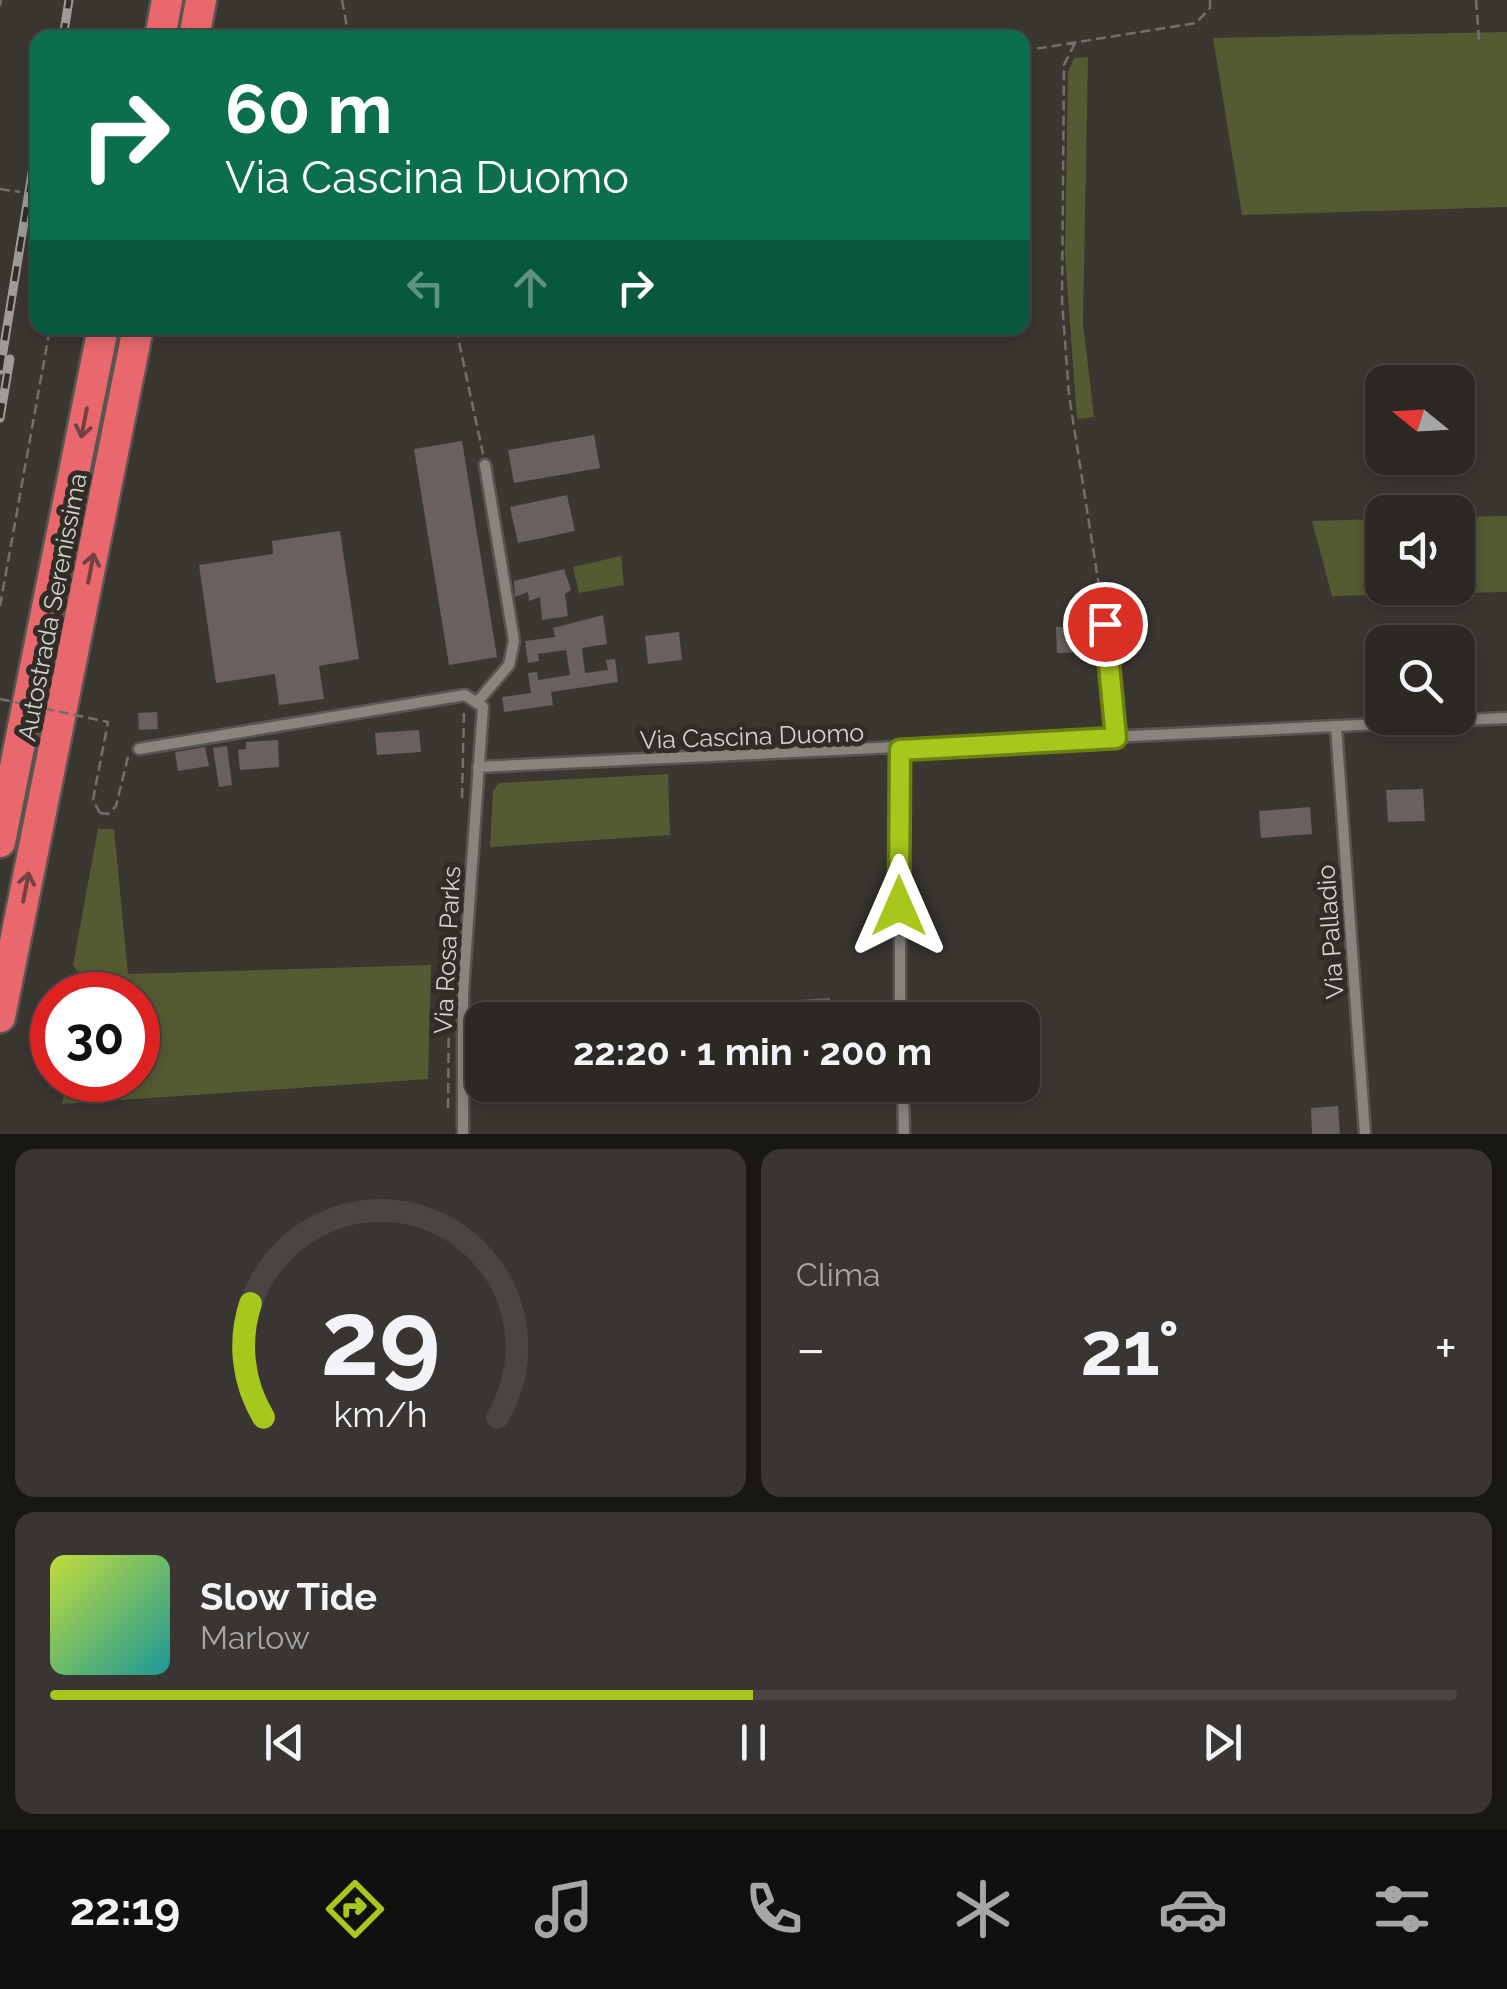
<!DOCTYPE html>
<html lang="it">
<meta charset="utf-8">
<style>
body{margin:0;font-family:Raleway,sans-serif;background:#383532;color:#f1f3f6;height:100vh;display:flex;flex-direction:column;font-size:38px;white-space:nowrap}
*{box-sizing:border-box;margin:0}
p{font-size:32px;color:#a6a6a7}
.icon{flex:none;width:55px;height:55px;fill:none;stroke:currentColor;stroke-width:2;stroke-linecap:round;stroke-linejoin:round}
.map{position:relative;height:1134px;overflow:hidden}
.details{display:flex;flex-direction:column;gap:15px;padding:15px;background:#181714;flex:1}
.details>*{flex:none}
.hud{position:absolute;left:30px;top:30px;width:1000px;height:305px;border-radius:20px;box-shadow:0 5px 15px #0003,0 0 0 2px #484542;background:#0b6e4f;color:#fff;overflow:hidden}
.needle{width:65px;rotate:288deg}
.buttons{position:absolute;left:1365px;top:365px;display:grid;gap:20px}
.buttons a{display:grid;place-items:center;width:110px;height:110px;border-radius:20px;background:#2c2925;box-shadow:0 5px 15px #0003,0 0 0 2px #484542;font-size:50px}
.speed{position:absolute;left:30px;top:972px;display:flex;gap:20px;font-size:50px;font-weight:700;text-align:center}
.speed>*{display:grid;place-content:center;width:130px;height:130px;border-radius:50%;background:#2c2925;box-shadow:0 5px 15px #0003,0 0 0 2px #484542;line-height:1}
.speed .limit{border:15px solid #d22;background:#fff;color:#111}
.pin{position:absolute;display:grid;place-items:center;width:85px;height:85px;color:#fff;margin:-42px;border:5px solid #fff;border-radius:50%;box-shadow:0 2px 10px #0007}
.me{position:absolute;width:110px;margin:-55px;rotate:0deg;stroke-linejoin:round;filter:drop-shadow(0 0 8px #0008)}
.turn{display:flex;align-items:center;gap:35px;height:210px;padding:0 30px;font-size:45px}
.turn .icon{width:130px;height:130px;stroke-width:2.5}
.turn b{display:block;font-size:70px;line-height:85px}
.lanes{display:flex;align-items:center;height:95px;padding:0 30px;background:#0003;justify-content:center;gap:50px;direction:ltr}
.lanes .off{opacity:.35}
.big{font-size:75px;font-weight:700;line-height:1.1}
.details .widget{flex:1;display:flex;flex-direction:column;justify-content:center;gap:15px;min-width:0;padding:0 35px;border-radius:20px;background:#383532}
.details .dial{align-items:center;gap:0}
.dial svg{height:260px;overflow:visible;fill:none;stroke:#484542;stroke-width:7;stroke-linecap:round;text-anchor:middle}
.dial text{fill:#f1f3f6;stroke:none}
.song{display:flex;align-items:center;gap:30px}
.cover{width:120px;height:120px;border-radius:15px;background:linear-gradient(135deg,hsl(70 70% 55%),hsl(180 70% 35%))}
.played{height:10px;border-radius:5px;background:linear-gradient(90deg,#a8c71d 50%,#484542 50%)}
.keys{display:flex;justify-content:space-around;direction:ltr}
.heat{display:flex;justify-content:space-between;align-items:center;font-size:55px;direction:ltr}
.details .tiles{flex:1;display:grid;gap:15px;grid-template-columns:1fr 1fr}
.widget:last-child{grid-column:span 2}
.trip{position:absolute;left:465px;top:1002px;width:575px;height:100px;border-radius:20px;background:#2c2925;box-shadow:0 5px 15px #0003,0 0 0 2px #484542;font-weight:700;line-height:100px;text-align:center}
.tab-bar{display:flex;height:160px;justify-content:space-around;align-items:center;background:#12100f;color:#a6a6a7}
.tab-bar .icon{width:70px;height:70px}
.tab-bar .on{color:#a8c71d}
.tab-bar b{font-size:45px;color:#f1f3f6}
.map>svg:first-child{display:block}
.green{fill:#545b32}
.building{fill:#69605f}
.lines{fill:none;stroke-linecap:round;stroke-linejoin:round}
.street-casing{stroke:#575550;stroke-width:15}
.highway-casing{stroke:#575550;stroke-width:35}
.path{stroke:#72706a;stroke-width:2.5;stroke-dasharray:10 5;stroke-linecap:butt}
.street{stroke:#88857e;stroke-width:10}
.highway{stroke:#e9686e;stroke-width:30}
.rail-casing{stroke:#9e9c97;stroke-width:9}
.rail{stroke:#302d27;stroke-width:5;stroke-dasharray:15;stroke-linecap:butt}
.path-bridge{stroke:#72706a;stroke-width:2.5;stroke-dasharray:10 5;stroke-linecap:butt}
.oneway{stroke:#714240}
.route-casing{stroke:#6d8113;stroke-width:25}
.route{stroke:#a8c71d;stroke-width:18}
.labels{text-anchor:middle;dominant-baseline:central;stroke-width:10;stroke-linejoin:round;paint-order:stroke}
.street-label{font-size:25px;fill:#d5d3cf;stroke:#302d27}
</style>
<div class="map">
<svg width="1507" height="1134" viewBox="0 0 1507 1134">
<rect width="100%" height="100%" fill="#3a3731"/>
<!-- green -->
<path class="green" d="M1507 32V207L1242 215 1213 38Z
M1088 57 1083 323 1094 417 1077 419 1065 255 1068 72 1074 58Z
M1507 516V592L1332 596 1312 521 1382 519V588H1458V517Z
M621 556 624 585 579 593 573 567Z
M668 774 670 835 490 847 493 791 499 783Z
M98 829H114L128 974 431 965 428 1079 62 1104 67 1080H138V995H83L85 982 73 965Z"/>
<!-- building -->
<path class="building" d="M594 435 600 468 514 483 508 450Z
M462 441 497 657 449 665 414 449Z
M567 495 575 531 518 543 510 507Z
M340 531 359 659 319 666 324 699 279 705 275 674 216 683 199 565 273 554 272 541Z
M564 569 571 590 565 594 568 616 542 620 540 597 529 601 528 592 515 597 514 581Z
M603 615 607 644 582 648 585 673 608 670 606 660 615 659 618 682 551 692 553 705 504 712 502 697 531 693 528 673 537 672 538 680 570 675 566 650 538 654 539 661 528 663 525 641 555 637 553 628Z
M1090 626 1091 652 1057 653 1056 627Z
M679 632 682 660 648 664 645 636Z
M157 712 158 729 139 730 138 713Z
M419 730 421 752 377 755 375 733Z
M278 740 279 767 240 770 238 750 246 749V742Z
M227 746 232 785 219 787 213 748Z
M205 747 209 766 178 771 175 752Z
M1423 789 1425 821 1388 822 1386 790Z
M1310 807 1312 834 1261 838 1259 811Z
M830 998 831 1020H799L798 1000Z
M1338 1106 1340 1134H1312L1311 1108Z"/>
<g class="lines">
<!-- street casing -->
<g class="street-casing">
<path id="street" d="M1105 624 1116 738
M479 700 509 665 514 641 485 465
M1336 726 1365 1134
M139 749 465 695 483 707 463 992V1134
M900 750V1020
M478 767 1507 718
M903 1085 904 1134"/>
</g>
<!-- highway casing -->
<g class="highway-casing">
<path id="highway" d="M160 38 167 0
M194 38 201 0
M0 842 103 328
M0 1017 138 328"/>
</g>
<!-- path -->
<path class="path" d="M342 0 349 38
M1476 0 1479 40
M0 6 1 0
M1075 43 1064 65 1062 301 1069 395 1103 612
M1022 51 1196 23 1210 8V0
M0 189 20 192
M456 328 483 454
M0 606 50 328
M462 798 464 711
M100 813 108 814 116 806 128 757
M448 1108 449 1011"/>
<!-- street -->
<use href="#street" class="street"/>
<!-- highway -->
<use href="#highway" class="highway"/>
<!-- rail casing -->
<g class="rail-casing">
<path id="rail" d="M63 38 69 0
M0 370 38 136
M0 418 10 359"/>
</g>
<!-- rail -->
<use href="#rail" class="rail"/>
<!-- path-bridge -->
<path class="path-bridge" d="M0 699 108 722 93 800 100 813"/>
</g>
<!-- one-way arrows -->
<defs><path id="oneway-shaft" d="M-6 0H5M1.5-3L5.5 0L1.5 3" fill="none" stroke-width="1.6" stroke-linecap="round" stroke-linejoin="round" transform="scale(2.5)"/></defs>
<g class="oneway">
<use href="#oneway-shaft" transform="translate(84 423) rotate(101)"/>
<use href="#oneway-shaft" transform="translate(91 568) rotate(-79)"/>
<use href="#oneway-shaft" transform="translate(26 887) rotate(-79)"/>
</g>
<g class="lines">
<!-- route casing -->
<g class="route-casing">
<path id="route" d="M899 906 900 750 1116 738 1105 624"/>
</g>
<!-- route -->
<use href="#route" class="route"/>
</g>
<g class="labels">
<!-- street labels -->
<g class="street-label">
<text transform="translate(52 607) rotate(-79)">Autostrada Serenissima</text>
<text transform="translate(752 736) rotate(-2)">Via Cascina Duomo</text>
<text transform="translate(1330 932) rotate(-94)">Via Palladio</text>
<text transform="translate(447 950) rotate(-87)">Via Rosa Parks</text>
</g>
</g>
</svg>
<div class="buttons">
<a><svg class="needle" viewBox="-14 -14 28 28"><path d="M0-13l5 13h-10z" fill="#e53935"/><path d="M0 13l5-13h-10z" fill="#a6a6a7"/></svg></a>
<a><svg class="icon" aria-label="sound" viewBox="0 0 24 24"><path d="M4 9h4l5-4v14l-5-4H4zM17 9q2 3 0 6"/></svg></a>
<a><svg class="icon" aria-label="search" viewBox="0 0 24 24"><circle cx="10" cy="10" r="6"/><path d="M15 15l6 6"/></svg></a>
</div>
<div class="speed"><div class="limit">30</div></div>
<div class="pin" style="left:1105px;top:624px;background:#d93025"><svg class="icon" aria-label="arrive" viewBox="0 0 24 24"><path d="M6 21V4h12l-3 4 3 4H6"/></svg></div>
<svg class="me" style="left:899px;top:906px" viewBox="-20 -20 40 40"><path d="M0-17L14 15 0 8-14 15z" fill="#a8c71d" stroke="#fff" stroke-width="4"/></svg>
<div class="trip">22:20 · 1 min · 200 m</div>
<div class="hud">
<div class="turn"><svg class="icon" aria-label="right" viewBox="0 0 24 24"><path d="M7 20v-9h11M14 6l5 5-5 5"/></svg><div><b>60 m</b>Via Cascina Duomo</div></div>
<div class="lanes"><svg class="icon off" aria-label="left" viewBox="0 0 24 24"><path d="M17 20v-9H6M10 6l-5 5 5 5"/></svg><svg class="icon off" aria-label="ahead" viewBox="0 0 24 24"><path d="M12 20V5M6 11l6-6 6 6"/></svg><svg class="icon" aria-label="right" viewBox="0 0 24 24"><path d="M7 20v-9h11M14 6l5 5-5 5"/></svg></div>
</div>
</div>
<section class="details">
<div class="tiles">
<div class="widget dial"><svg viewBox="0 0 100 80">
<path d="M14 69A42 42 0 1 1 86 69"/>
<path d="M14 69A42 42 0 0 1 10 34" stroke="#a8c71d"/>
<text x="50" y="56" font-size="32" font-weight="700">29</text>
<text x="50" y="72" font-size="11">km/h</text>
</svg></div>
<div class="widget"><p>Clima</p>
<div class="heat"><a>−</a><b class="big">21°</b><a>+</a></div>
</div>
<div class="widget">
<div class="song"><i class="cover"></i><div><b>Slow Tide</b><p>Marlow</p></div></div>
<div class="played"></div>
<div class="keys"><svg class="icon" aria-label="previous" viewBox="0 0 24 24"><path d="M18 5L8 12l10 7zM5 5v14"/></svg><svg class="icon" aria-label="pause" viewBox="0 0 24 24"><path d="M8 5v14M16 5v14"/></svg><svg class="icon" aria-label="next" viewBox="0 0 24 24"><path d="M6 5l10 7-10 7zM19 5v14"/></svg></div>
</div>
</div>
</section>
<nav class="tab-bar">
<b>22:19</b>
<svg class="icon on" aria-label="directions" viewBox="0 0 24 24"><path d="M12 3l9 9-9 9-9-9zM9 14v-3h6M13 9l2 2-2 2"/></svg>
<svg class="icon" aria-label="music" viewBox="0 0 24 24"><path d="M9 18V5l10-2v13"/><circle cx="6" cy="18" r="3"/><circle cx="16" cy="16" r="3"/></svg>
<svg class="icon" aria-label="phone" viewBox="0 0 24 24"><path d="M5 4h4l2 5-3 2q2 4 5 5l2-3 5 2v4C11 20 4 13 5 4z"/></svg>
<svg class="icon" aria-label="climate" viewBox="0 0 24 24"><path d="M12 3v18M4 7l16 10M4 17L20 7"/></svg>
<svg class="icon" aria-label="car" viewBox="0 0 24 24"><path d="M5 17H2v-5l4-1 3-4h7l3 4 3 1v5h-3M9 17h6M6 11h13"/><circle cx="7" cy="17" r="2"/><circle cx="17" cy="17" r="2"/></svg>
<svg class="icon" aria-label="filters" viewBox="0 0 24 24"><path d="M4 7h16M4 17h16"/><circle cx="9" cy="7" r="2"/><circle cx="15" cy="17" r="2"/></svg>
</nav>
